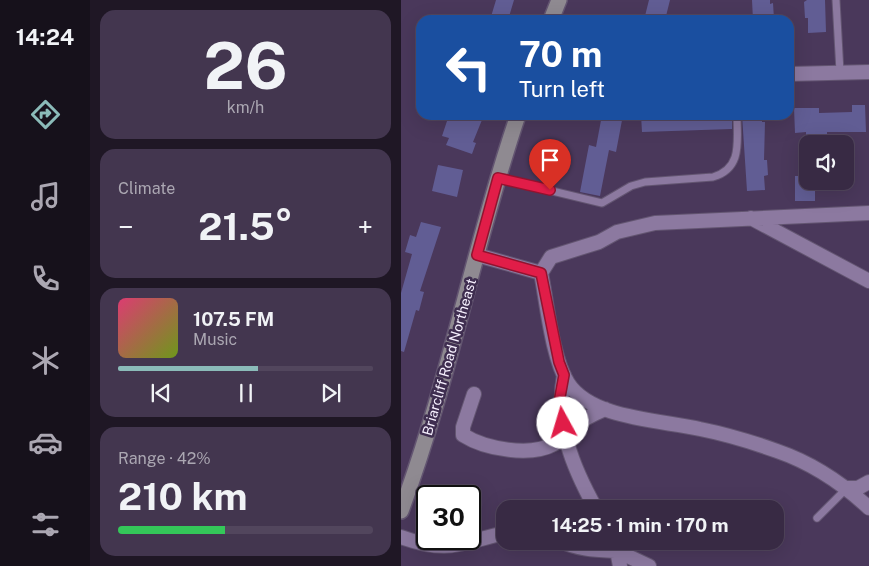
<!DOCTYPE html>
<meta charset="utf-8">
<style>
body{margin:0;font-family:"Public Sans",sans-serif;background:#43364f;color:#f1f3f6;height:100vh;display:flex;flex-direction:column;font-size:19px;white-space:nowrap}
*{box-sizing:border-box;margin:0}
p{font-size:16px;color:#aba7b2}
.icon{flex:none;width:28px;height:28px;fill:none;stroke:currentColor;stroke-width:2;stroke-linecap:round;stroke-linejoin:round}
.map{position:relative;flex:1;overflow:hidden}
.panel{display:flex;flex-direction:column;gap:10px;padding:10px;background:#1f1725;width:311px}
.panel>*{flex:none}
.banner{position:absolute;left:15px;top:15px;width:378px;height:105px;border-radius:15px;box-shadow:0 5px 20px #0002,0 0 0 1px #52465d;background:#1a4fa0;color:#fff;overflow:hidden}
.buttons{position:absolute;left:398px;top:135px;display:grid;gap:10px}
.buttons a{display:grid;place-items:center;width:55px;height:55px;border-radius:10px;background:#382a44;box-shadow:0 5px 20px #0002,0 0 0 1px #52465d;font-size:25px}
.speed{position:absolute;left:15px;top:485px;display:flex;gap:10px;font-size:25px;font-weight:700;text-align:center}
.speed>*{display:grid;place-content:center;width:65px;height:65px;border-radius:50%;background:#382a44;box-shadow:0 5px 20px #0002,0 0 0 1px #52465d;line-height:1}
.speed .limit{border:2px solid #111;border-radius:8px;background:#fff;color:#111}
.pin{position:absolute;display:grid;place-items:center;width:42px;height:42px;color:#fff;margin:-51px -21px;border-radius:50% 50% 50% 0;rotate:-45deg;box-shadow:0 0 5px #0007}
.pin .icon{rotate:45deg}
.me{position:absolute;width:55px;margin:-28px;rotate:354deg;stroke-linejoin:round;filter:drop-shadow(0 0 4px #0008)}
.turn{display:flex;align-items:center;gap:18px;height:105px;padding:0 20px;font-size:22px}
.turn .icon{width:65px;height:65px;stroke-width:2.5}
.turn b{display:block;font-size:35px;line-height:42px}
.big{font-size:38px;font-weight:700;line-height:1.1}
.panel .card{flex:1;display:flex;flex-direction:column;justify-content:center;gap:8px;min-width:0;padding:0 18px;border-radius:15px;background:#43364f}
.panel .dial{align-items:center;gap:0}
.dial b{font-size:65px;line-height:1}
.song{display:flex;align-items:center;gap:15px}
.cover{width:60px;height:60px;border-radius:8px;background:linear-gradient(135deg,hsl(340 70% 55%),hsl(80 70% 35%))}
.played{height:5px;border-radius:2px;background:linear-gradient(90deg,#8bbbb9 55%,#52465d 55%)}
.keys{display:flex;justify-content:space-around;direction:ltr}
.heat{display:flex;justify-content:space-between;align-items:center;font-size:28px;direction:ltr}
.charge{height:8px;border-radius:4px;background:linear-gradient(90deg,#34c759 42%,#52465d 0)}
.trip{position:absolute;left:95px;top:500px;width:288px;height:50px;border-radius:15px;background:#382a44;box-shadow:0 5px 20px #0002,0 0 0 1px #52465d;font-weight:700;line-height:50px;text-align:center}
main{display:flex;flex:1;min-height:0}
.tabs{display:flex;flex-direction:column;width:90px;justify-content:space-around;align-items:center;background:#16111b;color:#aba7b2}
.tabs .icon{width:35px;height:35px}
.tabs .on{color:#8bbbb9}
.tabs b{font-size:22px;color:#f1f3f6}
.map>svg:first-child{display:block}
.building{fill:#615d94}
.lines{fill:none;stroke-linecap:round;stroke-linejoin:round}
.lane-casing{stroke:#635571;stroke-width:9}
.street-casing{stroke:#635571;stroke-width:16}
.secondary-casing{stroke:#635571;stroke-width:18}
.lane{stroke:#8c79a0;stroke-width:7}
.street{stroke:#8c79a0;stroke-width:14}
.secondary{stroke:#8f8a91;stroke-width:15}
.route-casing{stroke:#92132f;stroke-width:12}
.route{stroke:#e11d48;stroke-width:9}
.labels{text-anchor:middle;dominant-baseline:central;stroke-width:5;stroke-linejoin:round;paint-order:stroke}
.street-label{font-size:14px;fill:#f6f0fe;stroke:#3f2e50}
</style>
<main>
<nav class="tabs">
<b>14:24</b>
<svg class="icon on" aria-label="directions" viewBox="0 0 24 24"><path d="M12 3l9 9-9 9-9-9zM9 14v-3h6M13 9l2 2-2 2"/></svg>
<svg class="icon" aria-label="music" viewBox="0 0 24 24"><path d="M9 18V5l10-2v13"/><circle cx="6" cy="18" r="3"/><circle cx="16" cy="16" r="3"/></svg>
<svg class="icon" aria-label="phone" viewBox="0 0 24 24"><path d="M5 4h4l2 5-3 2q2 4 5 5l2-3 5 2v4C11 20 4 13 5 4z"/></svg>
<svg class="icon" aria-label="climate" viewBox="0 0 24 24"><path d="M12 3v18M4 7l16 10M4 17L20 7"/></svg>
<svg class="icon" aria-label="car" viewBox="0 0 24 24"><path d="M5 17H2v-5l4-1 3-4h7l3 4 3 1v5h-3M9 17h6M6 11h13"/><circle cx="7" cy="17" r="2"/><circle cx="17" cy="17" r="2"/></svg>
<svg class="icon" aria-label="filters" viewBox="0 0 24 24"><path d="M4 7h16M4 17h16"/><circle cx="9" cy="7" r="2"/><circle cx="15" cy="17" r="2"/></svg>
</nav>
<section class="panel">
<div class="card dial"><b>26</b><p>km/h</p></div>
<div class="card"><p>Climate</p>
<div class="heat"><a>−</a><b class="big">21.5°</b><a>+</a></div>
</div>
<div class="card">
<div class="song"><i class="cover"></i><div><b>107.5 FM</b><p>Music</p></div></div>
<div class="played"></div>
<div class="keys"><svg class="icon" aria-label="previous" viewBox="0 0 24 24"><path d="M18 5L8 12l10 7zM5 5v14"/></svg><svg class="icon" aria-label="pause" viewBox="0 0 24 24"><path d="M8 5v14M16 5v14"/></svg><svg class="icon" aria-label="next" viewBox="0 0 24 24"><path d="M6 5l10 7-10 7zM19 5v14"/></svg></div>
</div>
<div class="card"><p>Range · 42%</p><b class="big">210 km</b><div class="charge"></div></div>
</section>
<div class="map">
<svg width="468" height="566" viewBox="0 0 468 566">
<rect width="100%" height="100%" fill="#4a385b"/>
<!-- building -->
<path class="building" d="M95 0H113L107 20H89Z
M248 0H269L264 20H243Z
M351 0H369V4L372 3 373 19 352 20Z
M406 0H424L425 32 407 33V18H404L403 2Z
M451 105H464L465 132H426V144H405V132L394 133 393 108H418V113L451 112Z
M48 115H83L72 142 75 143 71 154 45 145 48 138 41 136Z
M201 115H222L215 152 208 150 199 196 179 192 188 145 195 147Z
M240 115H331V129L241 132Z
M341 115H361V122H364L363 160H366L367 175 363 176 364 190 346 191Z
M37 165 62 170 56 197 31 191Z
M394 176H406V181H414V201H394Z
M20 222 40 227 19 291 23 292 18 311 15 310 3 352 0 351V293L11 254 4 252 9 235 15 237Z"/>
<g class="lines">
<!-- lane casing -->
<g class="lane-casing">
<path id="lane" d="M435 0 439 72
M97 178 201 203 230 186 244 182 312 177C342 168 336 141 336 115
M416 518 446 488"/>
</g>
<!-- street casing -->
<g class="street-casing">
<path id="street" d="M388 74 468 72
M350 218 468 281
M76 255 140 273C146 303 151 358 167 383 190 419 260 420 299 429 324 434 351 442 376 451 411 463 441 483 468 508
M140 273 150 257 198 242 216 232 254 223 468 213
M163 375C154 424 171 466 195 509
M73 394 62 427V435C84 449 129 457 153 444 160 440 164 434 170 429 180 420 192 414 204 409
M446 488H457L468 482
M0 537C47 554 59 543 104 533
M160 541C178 550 197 550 216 551L212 541
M219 566 216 551 248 566"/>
</g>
<!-- secondary casing -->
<g class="secondary-casing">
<path id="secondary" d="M150 20 158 0
M0 511C48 382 73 245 117 115"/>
</g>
<!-- lane -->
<use href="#lane" class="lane"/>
<!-- street -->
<use href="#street" class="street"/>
<!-- secondary -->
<use href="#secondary" class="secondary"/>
</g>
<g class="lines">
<!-- route casing -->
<g class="route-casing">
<path id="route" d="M149 190 97 178 76 255 140 273 158 362 163 375 159 397 162 423"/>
</g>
<!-- route -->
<use href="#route" class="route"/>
</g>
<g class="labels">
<!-- street labels -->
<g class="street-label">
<text transform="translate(48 357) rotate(-74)">Briarcliff Road Northeast</text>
</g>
</g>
</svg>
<div class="buttons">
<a><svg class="icon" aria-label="sound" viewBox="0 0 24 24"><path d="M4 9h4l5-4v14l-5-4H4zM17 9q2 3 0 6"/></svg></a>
</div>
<div class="speed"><div class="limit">30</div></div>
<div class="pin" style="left:149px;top:190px;background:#d93025"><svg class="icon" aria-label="arrive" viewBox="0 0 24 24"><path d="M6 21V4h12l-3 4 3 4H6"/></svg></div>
<svg class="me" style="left:162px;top:423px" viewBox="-20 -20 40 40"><circle r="19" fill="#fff"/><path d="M0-13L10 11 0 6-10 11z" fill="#e11d48"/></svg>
<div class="trip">14:25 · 1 min · 170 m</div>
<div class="banner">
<div class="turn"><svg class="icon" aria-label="left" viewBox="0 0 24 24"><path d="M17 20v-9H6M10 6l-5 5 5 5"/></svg><div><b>70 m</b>Turn left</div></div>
</div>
</div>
</main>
